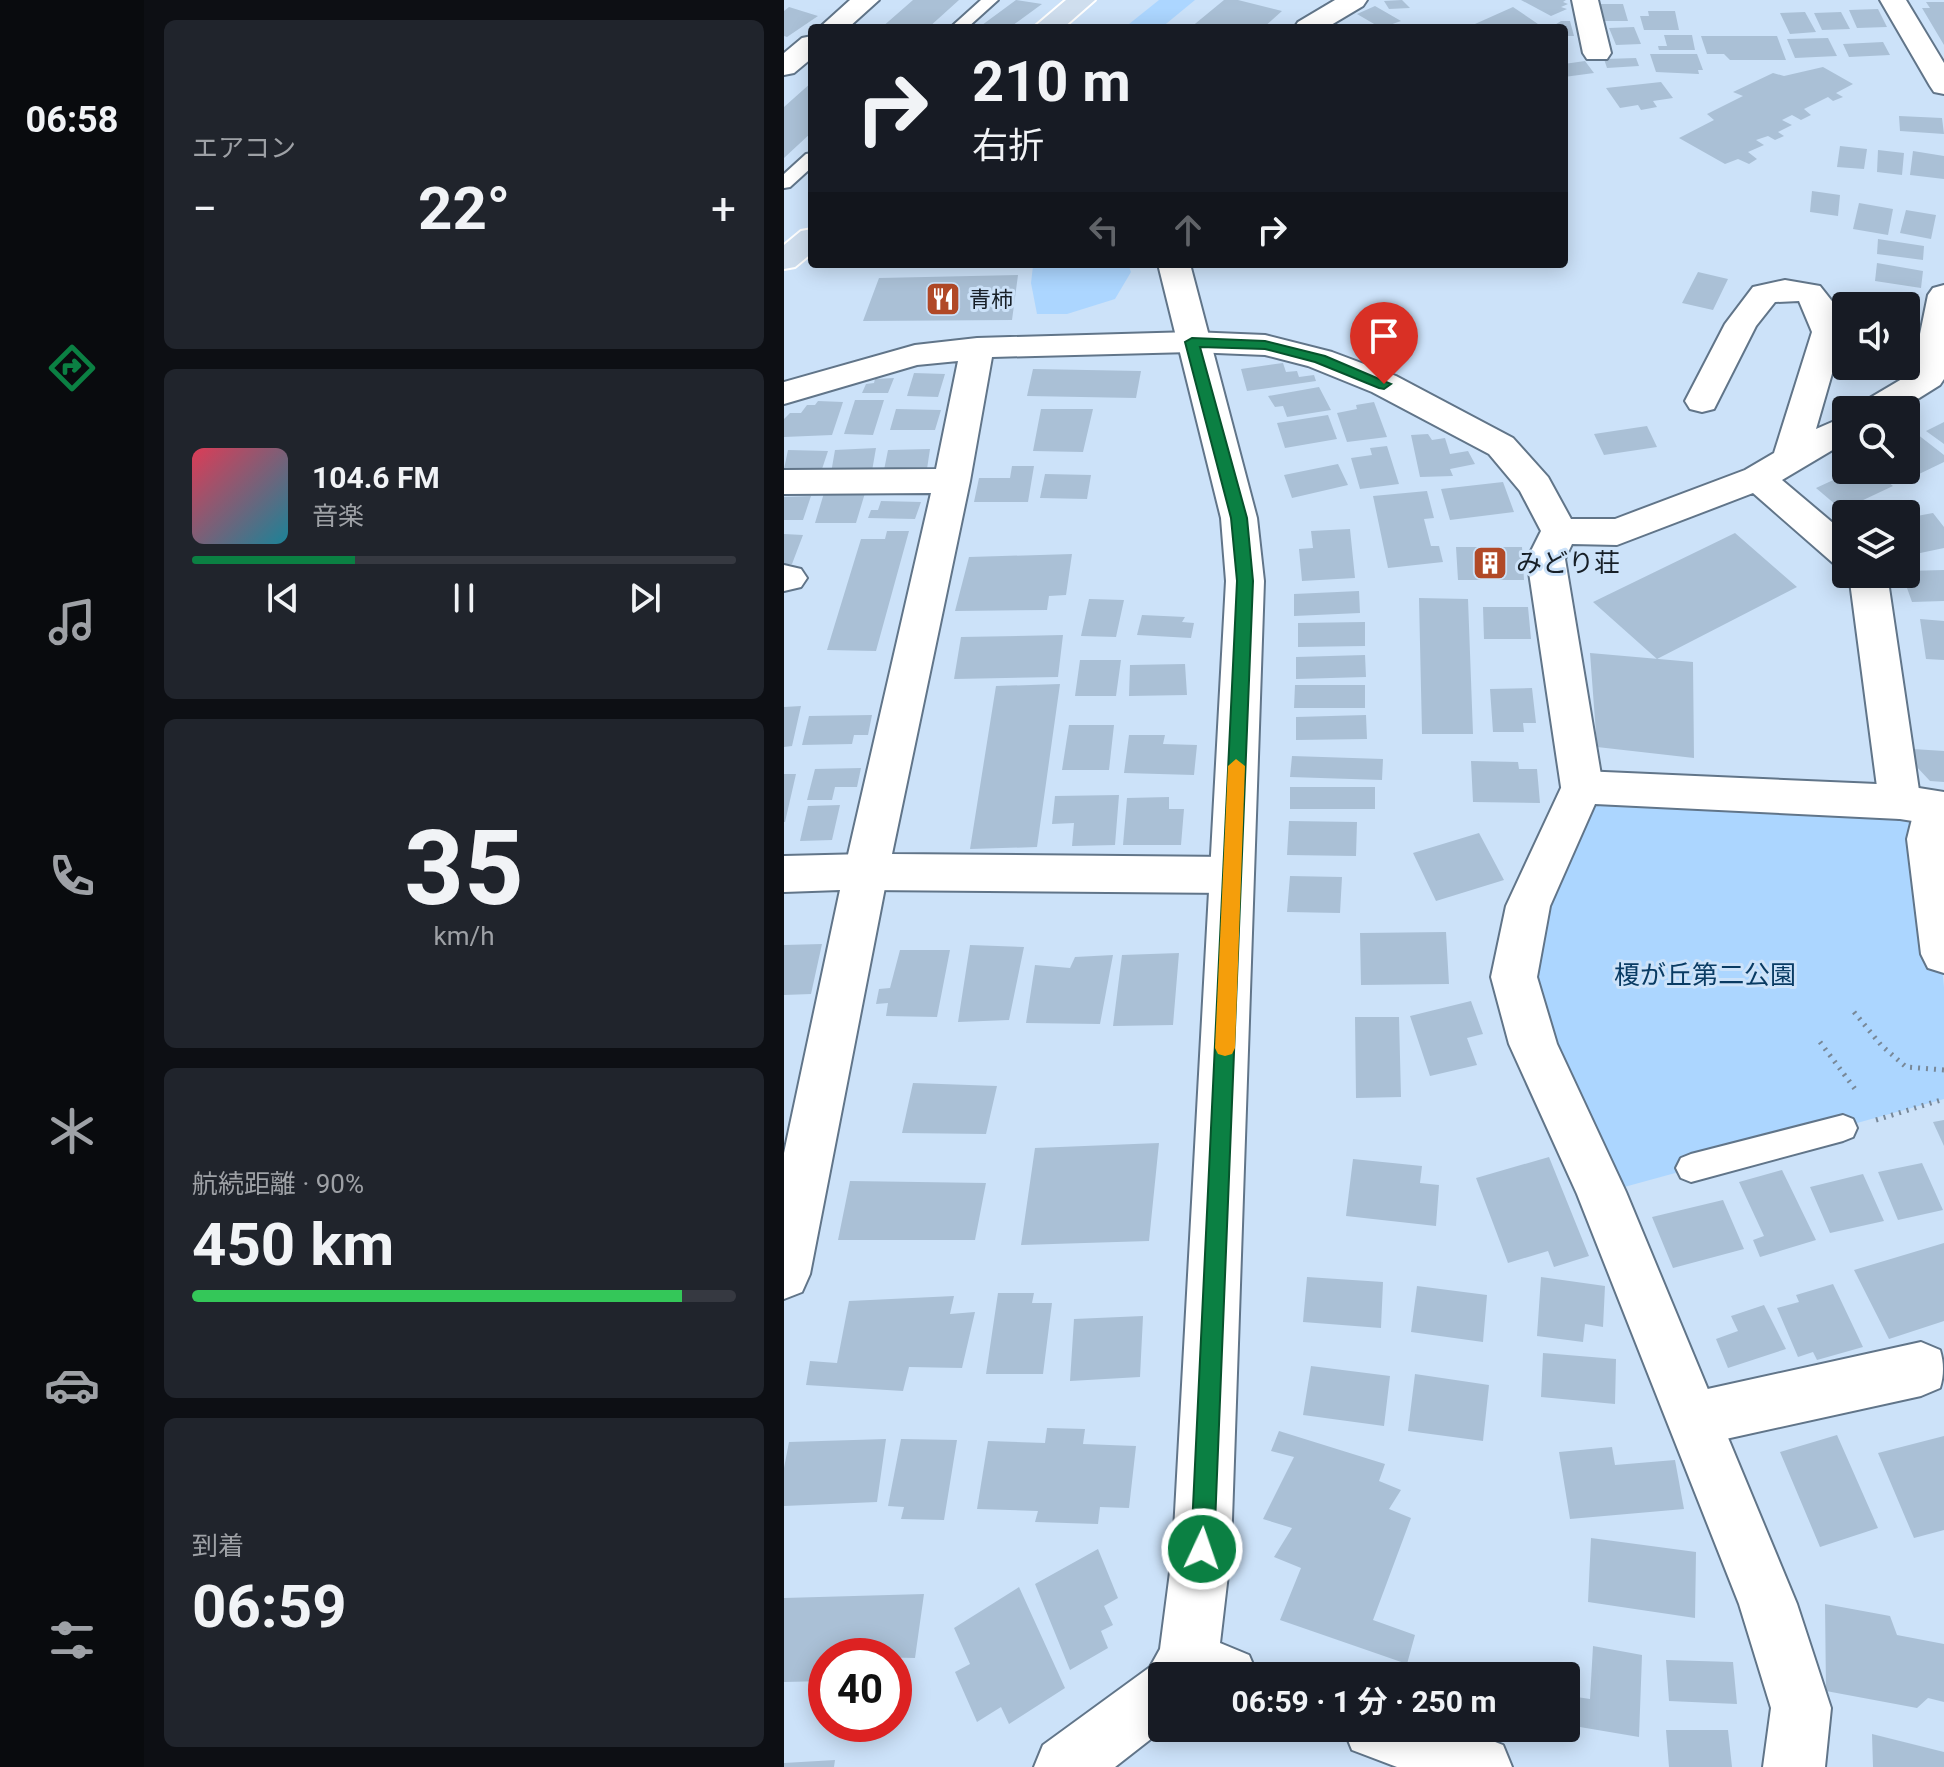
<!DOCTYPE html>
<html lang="ja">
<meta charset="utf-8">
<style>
body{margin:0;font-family:Roboto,"Noto Sans JP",sans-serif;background:#20242c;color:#f1f3f6;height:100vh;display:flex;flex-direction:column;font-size:30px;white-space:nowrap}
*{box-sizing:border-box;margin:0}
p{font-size:26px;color:#9ea1a6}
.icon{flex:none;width:44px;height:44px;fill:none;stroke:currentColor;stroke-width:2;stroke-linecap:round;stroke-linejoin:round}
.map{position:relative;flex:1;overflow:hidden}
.sheet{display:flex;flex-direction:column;gap:20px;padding:20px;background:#0d0f14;width:640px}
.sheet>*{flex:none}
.hud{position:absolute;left:24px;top:24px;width:760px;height:244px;border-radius:8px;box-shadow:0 4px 20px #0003;background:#171b24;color:#f1f3f6;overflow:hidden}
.tools{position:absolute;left:1048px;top:292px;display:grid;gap:16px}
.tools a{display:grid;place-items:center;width:88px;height:88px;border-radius:8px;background:#171b24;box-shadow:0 4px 20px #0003;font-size:40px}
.speed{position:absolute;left:24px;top:1638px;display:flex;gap:16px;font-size:40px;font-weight:700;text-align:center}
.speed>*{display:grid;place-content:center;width:104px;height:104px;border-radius:50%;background:#171b24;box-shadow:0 4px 20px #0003;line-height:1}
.speed .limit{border:12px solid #d22;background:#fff;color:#111}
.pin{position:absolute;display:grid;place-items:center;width:68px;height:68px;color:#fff;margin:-82px -34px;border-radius:50% 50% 50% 0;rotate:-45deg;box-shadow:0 0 8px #0007}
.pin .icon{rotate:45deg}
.me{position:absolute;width:88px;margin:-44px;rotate:3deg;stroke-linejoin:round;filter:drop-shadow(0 0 6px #0008)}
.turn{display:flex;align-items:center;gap:28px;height:168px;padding:0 32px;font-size:36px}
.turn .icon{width:104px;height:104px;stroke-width:2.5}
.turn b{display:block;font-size:56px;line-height:68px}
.lanes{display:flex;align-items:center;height:76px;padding:0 32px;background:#0003;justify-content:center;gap:40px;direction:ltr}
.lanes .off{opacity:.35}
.big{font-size:60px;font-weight:700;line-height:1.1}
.sheet .widget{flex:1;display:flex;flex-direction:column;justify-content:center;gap:12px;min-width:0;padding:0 28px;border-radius:12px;background:#20242c}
.sheet .dial{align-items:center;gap:0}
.dial b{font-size:104px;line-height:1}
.song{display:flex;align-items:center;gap:24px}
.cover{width:96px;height:96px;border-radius:12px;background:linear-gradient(135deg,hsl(350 70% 55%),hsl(190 70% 35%))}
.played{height:8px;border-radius:4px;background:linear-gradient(90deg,#0b8043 30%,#363941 30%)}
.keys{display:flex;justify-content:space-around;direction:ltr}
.heat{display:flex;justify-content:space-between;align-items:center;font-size:44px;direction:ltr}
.charge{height:12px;border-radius:6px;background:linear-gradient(90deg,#34c759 90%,#363941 0)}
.trip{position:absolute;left:364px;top:1662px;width:432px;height:80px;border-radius:8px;background:#171b24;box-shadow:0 4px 20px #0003;font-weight:700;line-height:80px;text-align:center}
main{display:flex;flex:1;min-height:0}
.menu{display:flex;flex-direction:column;width:144px;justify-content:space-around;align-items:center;background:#090b0e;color:#9ea1a6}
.menu .icon{width:56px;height:56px}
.menu .active{color:#0b8043}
.menu b{font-size:36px;color:#f1f3f6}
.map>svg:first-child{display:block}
.green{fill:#acd6ff}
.building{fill:#aac0d6}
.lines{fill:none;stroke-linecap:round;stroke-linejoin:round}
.service-casing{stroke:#617589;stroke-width:4}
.minor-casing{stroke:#617589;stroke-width:4}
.tertiary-casing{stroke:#617589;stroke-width:4}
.trunk-casing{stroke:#fff;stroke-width:4}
.path{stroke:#788898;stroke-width:5;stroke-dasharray:2 6;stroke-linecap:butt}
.service{fill:#fff;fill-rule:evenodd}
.minor{fill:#fff;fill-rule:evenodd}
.tertiary{fill:#fff;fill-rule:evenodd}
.trunk{fill:#cfdeee;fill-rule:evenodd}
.route{fill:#0b8043;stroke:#07532c;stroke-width:2}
.slow{fill:#f59e0b}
.labels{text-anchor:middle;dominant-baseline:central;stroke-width:6;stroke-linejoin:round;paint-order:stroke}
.far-poi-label{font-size:22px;fill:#171f27;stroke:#cce2f9;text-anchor:start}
.poi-label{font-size:26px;fill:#171f27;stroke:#cce2f9;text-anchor:start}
.park-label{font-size:26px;fill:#093b63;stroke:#cce2f9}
</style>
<main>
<nav class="menu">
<b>06:58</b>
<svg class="icon active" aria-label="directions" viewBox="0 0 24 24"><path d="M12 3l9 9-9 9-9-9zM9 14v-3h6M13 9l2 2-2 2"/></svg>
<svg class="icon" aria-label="music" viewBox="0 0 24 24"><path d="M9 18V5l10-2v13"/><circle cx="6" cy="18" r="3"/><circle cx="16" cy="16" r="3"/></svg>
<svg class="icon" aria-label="phone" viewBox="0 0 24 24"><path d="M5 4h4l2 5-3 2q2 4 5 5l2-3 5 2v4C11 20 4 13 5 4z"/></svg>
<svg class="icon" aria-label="climate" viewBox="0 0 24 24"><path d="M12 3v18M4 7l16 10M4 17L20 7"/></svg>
<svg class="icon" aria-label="car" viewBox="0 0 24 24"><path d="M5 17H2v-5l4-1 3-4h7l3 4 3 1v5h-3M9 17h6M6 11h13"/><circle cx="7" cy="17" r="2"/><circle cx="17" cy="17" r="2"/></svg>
<svg class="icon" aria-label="filters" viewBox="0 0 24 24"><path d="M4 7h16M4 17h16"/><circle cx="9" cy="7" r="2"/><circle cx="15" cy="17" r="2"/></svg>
</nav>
<section class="sheet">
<div class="widget"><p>エアコン</p>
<div class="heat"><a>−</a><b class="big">22°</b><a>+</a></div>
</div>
<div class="widget">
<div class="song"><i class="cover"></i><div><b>104.6 FM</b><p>音楽</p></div></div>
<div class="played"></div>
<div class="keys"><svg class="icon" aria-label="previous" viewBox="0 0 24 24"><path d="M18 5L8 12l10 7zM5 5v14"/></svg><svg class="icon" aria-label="pause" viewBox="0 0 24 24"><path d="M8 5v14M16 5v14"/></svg><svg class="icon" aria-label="next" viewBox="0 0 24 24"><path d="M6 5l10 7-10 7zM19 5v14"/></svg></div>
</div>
<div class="widget dial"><b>35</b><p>km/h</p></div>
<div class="widget"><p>航続距離 · 90%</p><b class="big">450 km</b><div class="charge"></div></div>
<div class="widget"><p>到着</p><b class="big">06:59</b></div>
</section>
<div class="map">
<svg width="1160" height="1767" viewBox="0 0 1160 1767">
<rect width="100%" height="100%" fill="#cce2f9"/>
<!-- green -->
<path class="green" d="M375 0H411L377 28H340Z
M244 264H344L347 272 331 299 283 314H253L247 283 249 266Z
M798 787 1116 802 1145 839 1160 987V1099L833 1189 749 1044 744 906Z"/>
<!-- building -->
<path class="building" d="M129 0H175L144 28H97Z
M232 0 258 4 225 28H194Z
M440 0H454L498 11 479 28H406Z
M618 0 626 8 605 9 600 1Z
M737 0H782L779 2 784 4 777 7 783 9 767 16Z
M1142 2H1160V45L1138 8H1146Z
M816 4H839L844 21H821Z
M591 6 617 21 597 28 573 14Z
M5 7 34 16 3 37 0 36V11Z
M729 7 754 24 743 28H682Z
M1094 9 1103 27 1073 28 1065 10Z
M864 11H891L895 30H860L856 16H865Z
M1021 12 1032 32 1006 34 996 13Z
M1057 12 1066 29 1038 30 1030 13Z
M777 21H786L790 36H780V28H766Z
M850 27 857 44 832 45 825 28Z
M880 35H908L911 50H875L874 46H883Z
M917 36H993L1002 60H946L940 54H923Z
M1044 38 1053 56 1011 58 1003 39Z
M1099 42 1106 55 1065 57 1059 44Z
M866 54H913L919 70H914L915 74 872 72Z
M852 58 855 66 823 68 820 59Z
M801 61 810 73 780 77V64Z
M1039 67 1069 84 1052 93 1059 97 1049 101 1044 97 1020 109 1027 115 1017 120 1008 115 998 120 1008 125 994 132 1000 136 991 140 984 136 972 140 980 145 964 152 973 159 965 164 954 159 941 164 895 138 930 120 923 114 959 96 949 92 989 73 1000 76Z
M28 82V132L0 158V107Z
M877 82 889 98 869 101 873 107 857 110 854 105 836 108 822 88Z
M1115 116 1158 118 1160 134 1116 131Z
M1056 146 1083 149 1080 169 1053 167Z
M1094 150 1120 153 1118 175 1093 172Z
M1129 151 1160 156V179L1126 175Z
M1028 191 1056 195 1054 216 1026 212Z
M1075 203 1109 209 1104 235 1069 229Z
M1122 210 1152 215 1147 239 1116 233Z
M1094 239 1140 246 1139 260 1093 254Z
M1093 263 1139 271 1137 288 1091 281Z
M914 272 944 279 929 310 898 303Z
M234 275 228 320 79 321 95 278Z
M499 363 502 372 513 371 515 377 530 375 532 381 463 391 457 369Z
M249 369 357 371 352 398 243 396Z
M130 373 161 374 154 397 123 396Z
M110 378 104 393H78L82 384 90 383 91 379Z
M535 387 547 410 503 417 499 406 491 407 484 396Z
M71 400H100L89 435 60 434Z
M34 401 59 402 48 435 0 437V419L6 413H17L23 405H31Z
M590 402 603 437 563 442 553 413 573 409 572 405Z
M112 409 157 410 151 430H106Z
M257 409H309L299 452 249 451Z
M544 415 553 439 501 448 493 423Z
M1160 422V444L1142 431Z
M863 426 873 447 820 455 810 434Z
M644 434 648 440 661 438 666 454 684 451 691 464 666 469 669 476 636 477 627 435Z
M1133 434 1160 455V462L1133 475 1122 466V439Z
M603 446 615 484 576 489 567 458 588 455 586 448Z
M92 448 88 471 47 473 51 450Z
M146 449 143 469 100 470 104 450Z
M4 450 44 451 38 469H0Z
M554 464 564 485 508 498 500 475Z
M228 466H250L244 502H190L195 478H226Z
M1071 470H1089L1109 486 1058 510 1032 488Z
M261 474 307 475 303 499 256 498Z
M719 482 730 512 666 520 657 489Z
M643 491 650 518 640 519 647 546H655L659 562 604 568 589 496Z
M40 493H81L72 523H31Z
M27 496 19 520H0V497Z
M97 501 137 502 131 519 84 518 87 510H94Z
M1149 513 1160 527V548L1122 556V518Z
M566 529 571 578 518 581 515 549 529 548 527 531Z
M103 531H125L92 651 43 650 77 539H101Z
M951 533 1013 587 873 659 809 602Z
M0 534 19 535 8 564H0Z
M672 547H738L740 580H674Z
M288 554 282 595 265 596 263 610 171 611 185 557Z
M1160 570V601L1128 602 1118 574H1122V571Z
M575 591 576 613 510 616V594Z
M635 598 684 599 689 734H638Z
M305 599 340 600 332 637 297 636Z
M699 607H744L747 639H700Z
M358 615 401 617 398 622 410 623 407 638 353 635Z
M1136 619 1160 621V660L1142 659Z
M581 622V646L514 647V623Z
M279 635 274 677 170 679 177 637Z
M806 653 909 662 910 758 813 747Z
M581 655 582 677 512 679V657Z
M296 660H337L332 696H291Z
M401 664 403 695 345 696 346 665Z
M276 684 253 847 186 849 212 686Z
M511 685H581V708H510Z
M748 688 752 723H739L740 732H709L706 689Z
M17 706 8 746 0 747V707Z
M88 715 84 735H70L68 744 18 745 25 716Z
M582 715 583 739 512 740V717Z
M285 725H330L325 770H278Z
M345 735H381L379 744 413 745 410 775 340 773Z
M1129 749 1160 751V782L1146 781 1131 765Z
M508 756 599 759 598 780 506 777Z
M687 761 734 762 735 769H753L756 803 689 802Z
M77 768 73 787H51L48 800H23L31 769Z
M0 774H12L1 822H0Z
M506 787H591V809H506Z
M335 795 331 845 288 846 290 823 268 824 271 796Z
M385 797V809H400L397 845H339L343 798Z
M56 805 48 840 16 841 24 806Z
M505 821 573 822 572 856 503 855Z
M695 833 720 880 652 901 629 853Z
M506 876 558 877 556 913 503 912Z
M662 932 665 984 577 985 576 933Z
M38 944 27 994 0 995V945Z
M186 945 240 947 225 1020 174 1022Z
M116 950H166L153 1017 102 1016 104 1003 92 1004 95 989 106 988Z
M395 953 389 1025 329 1026 338 955Z
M329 955 316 1024 242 1023 251 965 286 968 291 957Z
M687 1001 699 1034 683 1038 693 1065 646 1076 626 1016Z
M571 1017H615L617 1097 572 1098Z
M129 1083 213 1086 202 1134 118 1133Z
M1160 1120V1146L1149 1122Z
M375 1143 365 1241 237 1245 251 1148Z
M765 1157 805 1256 770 1267 764 1251 724 1263 692 1178Z
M569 1159 638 1166 636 1183 655 1185 652 1226 562 1216Z
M1138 1163 1159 1210 1114 1220 1094 1172Z
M998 1170 1032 1240 976 1257 969 1240 980 1236 955 1182Z
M1079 1174 1100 1221 1046 1233 1026 1187Z
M66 1181 202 1183 191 1240H54Z
M939 1200 960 1249 889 1268 868 1217Z
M1160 1243V1321L1105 1339 1070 1270Z
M523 1277 599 1282 597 1328 519 1322Z
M757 1277 821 1286 819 1327 801 1324 799 1342 753 1336Z
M1049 1284 1079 1347 1033 1360 1029 1352 1014 1357 993 1308 1015 1302 1012 1295Z
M633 1286 703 1295 699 1342 627 1332Z
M214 1293H250L248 1303H268L259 1374H202Z
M170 1296 166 1314 191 1312 178 1368 125 1367 119 1391 22 1385 26 1361 53 1363 65 1301Z
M980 1305 1002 1349 944 1368 932 1339 954 1331 947 1316Z
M359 1316 356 1377 286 1381 290 1319Z
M759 1353 832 1359 831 1404 757 1397Z
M527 1366 606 1376 600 1426 519 1415Z
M631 1374 705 1385 699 1441 624 1431Z
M263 1428 301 1429 299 1444 352 1446 345 1508 316 1507 314 1524 251 1522 254 1511 193 1509 204 1441 261 1443Z
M495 1431 601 1464 595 1481 617 1490 605 1509 627 1518 589 1620 631 1635 623 1664 496 1620 517 1568 490 1557 508 1528 479 1519 510 1457 487 1451Z
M1053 1435 1094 1528 1036 1547 996 1452Z
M1160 1436V1530L1130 1538 1094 1453Z
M102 1439 93 1502 0 1506V1468L5 1442Z
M117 1439 173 1440 160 1520 117 1519 120 1507 104 1506Z
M828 1447 831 1465 891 1460 900 1509 786 1519 775 1452Z
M807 1538 912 1552 911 1618 804 1602Z
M314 1549 334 1598 320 1606 329 1625 317 1631 324 1648 286 1670 251 1584Z
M235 1587 281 1688 225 1724 217 1707 193 1722 171 1672 186 1664 170 1628Z
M140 1594 131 1658 42 1656V1681L0 1682V1598Z
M1041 1604 1106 1616 1113 1635 1160 1644V1702L1144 1698 1133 1708 1042 1691Z
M809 1646 858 1655 855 1737 784 1725 786 1696 806 1699Z
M882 1660 949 1662 953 1704 885 1701Z
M882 1730H944L948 1767H885Z
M1088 1734 1160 1752V1767H1089Z
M51 1760 50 1767H0V1763Z"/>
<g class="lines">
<!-- service casing -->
<g class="service-casing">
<path id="service" d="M197 0H214L183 28H166Z
M28 153V167L6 187 0 188V174L22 154Z
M1059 1115 1069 1119 1073 1128 1069 1137 1059 1141 907 1182 897 1178 892 1168 897 1158 907 1154Z"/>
</g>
<!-- minor casing -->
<g class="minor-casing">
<path id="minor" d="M66 0H95L64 28H35Z
M788 0H814L827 53 823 59H803L799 53Z
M1096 0H1122L1160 63V94L1150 92 1146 86Z
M28 36V58L10 73 0 75V53L18 38Z
M1001 280 1036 286 1051 305 1060 332 1032 429 1062 416V442L998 480 1062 534V567L1049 563 969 493 833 545 788 544 781 559 819 787 813 799 798 803 783 799 777 787 743 559 757 531 736 491 705 454 588 392 524 366 481 355 408 352 208 357 186 481 108 854 447 857 462 862 469 875 462 888 447 893 82 890 67 885 60 872 147 493 0 494V470L152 469 174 361 133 365 0 404V382L131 345 193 338 408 332 481 335 548 352 612 376 729 438 764 477 787 519H831L961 470 990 453 1028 332 1015 301 991 302 972 326 930 409 918 412 906 409 901 401 941 324 969 287Z
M1160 285V379L1156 385 1116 410H1074L1079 402 1128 373 1144 295 1149 288Z
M0 565 17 569 23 578 17 587 0 591Z
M1065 574H1103L1136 797 1151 792 1160 795V973L1144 968 1137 954 1123 839 1129 815 1116 819 1101 814 1095 802Z
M1137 1342 1156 1350C1160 1363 1160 1375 1156 1388L1137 1396 910 1446 891 1438 883 1419 891 1400 910 1392Z"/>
</g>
<!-- tertiary casing -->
<g class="tertiary-casing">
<path id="tertiary" d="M551 0H583L579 6 542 28H510L514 22Z
M374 264H406L473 518 480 581 447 1549 436 1643 465 1655 474 1676H378V1728H381L331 1767H250L259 1745 366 1667 376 1649 389 1549 442 581 437 518Z
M798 771 1116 785 1160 792V826L1116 819 811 804 766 906 753 977 773 1044 842 1192 1013 1604 1047 1708 1041 1767H979L987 1708 955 1604 793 1194 725 1044 707 977 722 906 783 775Z
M82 854 97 859 104 872 26 1274 18 1292 0 1299V1153L56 890 0 892V856Z
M559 1728H675L719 1745 728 1767H613L568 1750Z"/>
</g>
<!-- trunk casing -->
<g class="trunk-casing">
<path id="trunk" d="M282 0H311L279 28H249Z
M28 229V253L11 267 0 269V245L17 231Z"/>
</g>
<!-- path -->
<path class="path" d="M1070 1012 1097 1045 1122 1067 1160 1070
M1036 1042 1074 1093
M1092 1120 1160 1099"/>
<!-- service -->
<use href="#service" class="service"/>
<!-- minor -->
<use href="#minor" class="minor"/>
<!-- tertiary -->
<use href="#tertiary" class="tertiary"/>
<!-- trunk -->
<use href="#trunk" class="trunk"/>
</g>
<!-- route -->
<path class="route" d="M408 338 481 341 541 356 607 384 600 389 595 388 531 362 481 349 416 347 463 518 469 581 430 1549 427 1557 418 1561 410 1557 407 1549 453 581 447 518 401 342Z"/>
<!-- slow -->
<path class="slow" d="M452 759 461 766 451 1048 448 1054 441 1056 434 1054 431 1048 444 766Z"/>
<!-- icons -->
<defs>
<g id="restaurant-square" transform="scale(1.8)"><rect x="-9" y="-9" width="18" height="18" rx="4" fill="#b14927" stroke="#cce2f9"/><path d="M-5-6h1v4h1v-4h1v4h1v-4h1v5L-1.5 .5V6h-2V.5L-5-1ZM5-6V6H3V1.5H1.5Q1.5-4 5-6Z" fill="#fff"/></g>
<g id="building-square" transform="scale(1.8)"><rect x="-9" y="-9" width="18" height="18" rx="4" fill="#b14927" stroke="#cce2f9"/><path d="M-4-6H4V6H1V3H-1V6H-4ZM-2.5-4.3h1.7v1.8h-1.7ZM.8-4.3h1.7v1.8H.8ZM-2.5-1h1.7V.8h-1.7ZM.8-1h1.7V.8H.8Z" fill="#fff"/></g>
</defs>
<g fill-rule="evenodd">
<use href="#restaurant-square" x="159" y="299"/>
<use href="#building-square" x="706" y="563"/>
</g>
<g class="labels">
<!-- far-poi labels -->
<g class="far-poi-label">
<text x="185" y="299">青柿</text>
</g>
<!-- poi labels -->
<g class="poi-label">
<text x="732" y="563">みどり荘</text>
</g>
<!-- park labels -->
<g class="park-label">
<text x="921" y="975">榎が丘第二公園</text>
</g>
</g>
</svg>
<div class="tools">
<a><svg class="icon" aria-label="sound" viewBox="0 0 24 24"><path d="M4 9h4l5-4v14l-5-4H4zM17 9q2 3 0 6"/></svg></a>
<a><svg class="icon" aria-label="search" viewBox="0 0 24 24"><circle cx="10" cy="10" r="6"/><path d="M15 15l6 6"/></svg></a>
<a><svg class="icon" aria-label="layers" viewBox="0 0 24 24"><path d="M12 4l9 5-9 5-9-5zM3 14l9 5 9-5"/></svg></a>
</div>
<div class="speed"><div class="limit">40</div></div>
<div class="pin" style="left:600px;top:384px;background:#d93025"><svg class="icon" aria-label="arrive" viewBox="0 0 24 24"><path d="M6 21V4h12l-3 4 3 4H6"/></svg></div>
<svg class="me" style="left:418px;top:1549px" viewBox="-20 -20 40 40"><circle r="17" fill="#0b8043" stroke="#fff" stroke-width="3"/><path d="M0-11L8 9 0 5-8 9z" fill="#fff"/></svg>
<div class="trip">06:59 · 1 分 · 250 m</div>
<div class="hud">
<div class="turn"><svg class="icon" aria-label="right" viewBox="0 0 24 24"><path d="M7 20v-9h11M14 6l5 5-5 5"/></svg><div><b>210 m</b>右折</div></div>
<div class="lanes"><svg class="icon off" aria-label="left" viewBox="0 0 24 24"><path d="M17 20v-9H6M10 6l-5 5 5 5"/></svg><svg class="icon off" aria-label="ahead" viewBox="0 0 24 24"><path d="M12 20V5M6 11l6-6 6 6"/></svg><svg class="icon" aria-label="right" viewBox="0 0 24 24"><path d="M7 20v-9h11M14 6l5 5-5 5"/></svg></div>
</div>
</div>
</main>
